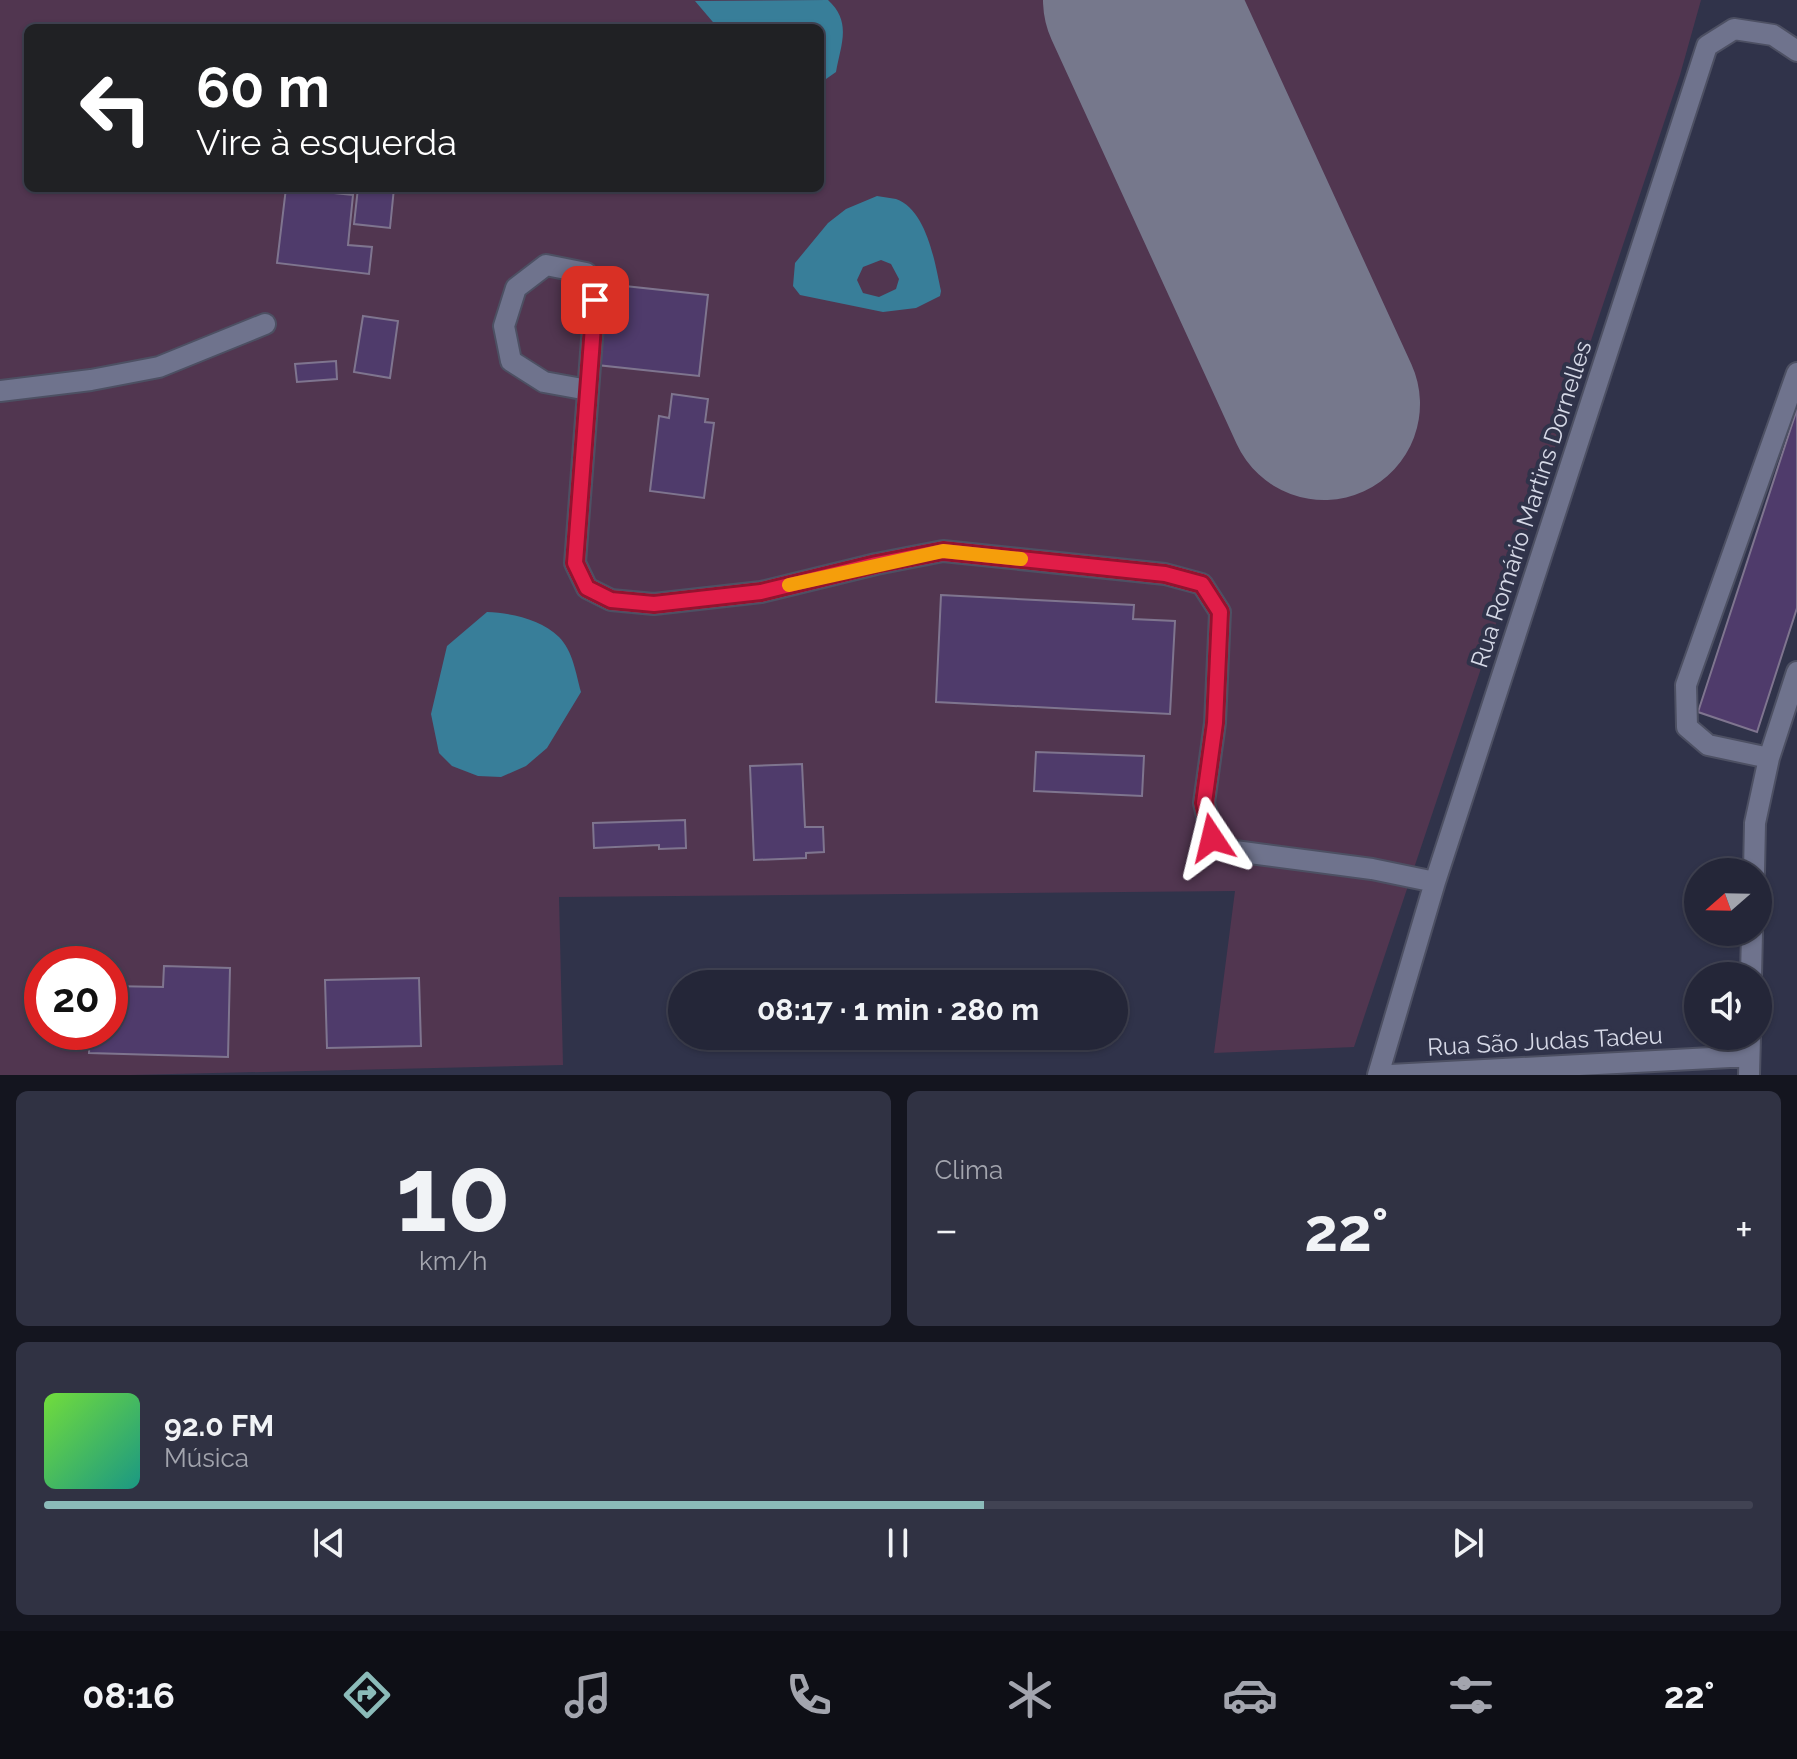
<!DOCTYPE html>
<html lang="pt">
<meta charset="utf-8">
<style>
body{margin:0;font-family:Raleway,sans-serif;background:#303243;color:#f1f3f6;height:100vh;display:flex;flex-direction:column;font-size:30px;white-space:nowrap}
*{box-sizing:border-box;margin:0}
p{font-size:26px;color:#a3a5ae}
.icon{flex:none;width:44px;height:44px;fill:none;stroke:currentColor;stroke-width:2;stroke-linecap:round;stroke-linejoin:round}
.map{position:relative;height:1075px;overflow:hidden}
.side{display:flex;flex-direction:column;gap:16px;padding:16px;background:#14151f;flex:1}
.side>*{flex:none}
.hud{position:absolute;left:24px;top:24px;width:800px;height:168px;border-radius:12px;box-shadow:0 2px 6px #0004,0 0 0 2px #414353;background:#202124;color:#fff;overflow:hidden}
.needle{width:52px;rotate:250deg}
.buttons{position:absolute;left:1684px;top:858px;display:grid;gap:16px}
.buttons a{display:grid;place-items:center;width:88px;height:88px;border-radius:50%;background:#242638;box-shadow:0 2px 6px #0004,0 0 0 2px #414353;font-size:40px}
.speed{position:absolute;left:24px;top:946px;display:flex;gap:16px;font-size:40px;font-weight:700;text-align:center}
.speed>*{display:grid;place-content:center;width:104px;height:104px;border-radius:50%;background:#242638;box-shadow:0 2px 6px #0004,0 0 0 2px #414353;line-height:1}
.speed .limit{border:12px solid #d22;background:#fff;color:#111}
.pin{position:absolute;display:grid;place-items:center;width:68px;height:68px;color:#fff;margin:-34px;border-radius:16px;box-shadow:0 4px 12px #0006}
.me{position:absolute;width:88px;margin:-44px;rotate:350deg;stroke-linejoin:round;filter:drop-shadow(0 0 6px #0008)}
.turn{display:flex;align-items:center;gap:28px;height:168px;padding:0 40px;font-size:36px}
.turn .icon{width:104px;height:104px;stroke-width:2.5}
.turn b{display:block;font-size:56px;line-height:68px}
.big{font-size:60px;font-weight:700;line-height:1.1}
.side .widget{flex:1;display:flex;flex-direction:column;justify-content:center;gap:12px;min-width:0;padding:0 28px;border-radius:12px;background:#303243}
.side .dial{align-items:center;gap:0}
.dial b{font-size:104px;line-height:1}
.song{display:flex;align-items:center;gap:24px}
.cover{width:96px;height:96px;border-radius:12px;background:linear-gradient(135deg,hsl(100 70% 55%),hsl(170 70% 35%))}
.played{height:8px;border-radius:4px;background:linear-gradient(90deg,#8bbbb9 55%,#414353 55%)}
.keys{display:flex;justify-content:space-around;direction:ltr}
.heat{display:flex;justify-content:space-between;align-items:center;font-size:44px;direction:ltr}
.side .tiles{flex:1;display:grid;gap:16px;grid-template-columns:1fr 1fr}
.widget:last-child{grid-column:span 2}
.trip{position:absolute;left:668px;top:970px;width:460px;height:80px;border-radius:40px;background:#242638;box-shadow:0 2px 6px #0004,0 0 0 2px #414353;font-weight:700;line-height:80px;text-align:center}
.menu{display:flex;height:128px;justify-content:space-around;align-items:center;background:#0e0f16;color:#a3a5ae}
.menu .icon{width:56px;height:56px}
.menu .current{color:#8bbbb9}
.menu b{font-size:36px;color:#f1f3f6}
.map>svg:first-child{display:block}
.green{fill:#513650;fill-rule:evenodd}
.water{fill:#387e99;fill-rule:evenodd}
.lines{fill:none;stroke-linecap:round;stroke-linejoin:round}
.runway{stroke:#76788c;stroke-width:192}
.building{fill:#4f3b6b;stroke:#7f758f;stroke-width:2}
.minor-casing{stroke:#4d5063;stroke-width:24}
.minor{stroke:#6f738d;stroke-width:20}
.route-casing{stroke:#92132f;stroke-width:20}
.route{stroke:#e11d48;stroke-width:14}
.slow{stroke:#f59e0b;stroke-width:14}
.labels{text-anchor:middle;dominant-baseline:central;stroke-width:8;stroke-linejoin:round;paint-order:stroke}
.street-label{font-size:24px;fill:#d6d9e7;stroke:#30334a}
</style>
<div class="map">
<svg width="1797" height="1075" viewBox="0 0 1797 1075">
<rect width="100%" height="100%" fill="#30334a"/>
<!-- green -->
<path class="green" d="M0 0H1701L1680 75 1354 1047 1214 1053 1235 891 559 897 563 1065 131 1075H0ZM28 28H820V188H28ZM42 964H110V1032H42Z"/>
<!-- water -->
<path class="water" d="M828 0C852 22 841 44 836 72L826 79H820V28H718L695 1Z
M877 196C883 197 890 198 896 199 927 210 935 263 941 291L940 296 916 308 883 312 800 295 793 286 795 263 828 223 846 209ZM881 260 891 264 899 279 896 289 879 297 863 293 857 280 863 267Z
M487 612C511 613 541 619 559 637 573 651 576 674 581 692L547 748 526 766 501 777 478 776 452 766 439 753 431 714 447 646Z"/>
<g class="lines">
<!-- runway -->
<path class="runway" d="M1139 0 1324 404"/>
</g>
<!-- building -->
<path class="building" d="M286 188 353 195 348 245 372 247 369 274 277 263Z
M358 188H394L390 228 354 224Z
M606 284 708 295 699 376 597 365Z
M363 316 398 321 390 378 354 372Z
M336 361 337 379 297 382 295 364Z
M672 394 708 399 705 422 714 423 704 498 650 491 659 416 669 418Z
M1797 409V608L1757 732 1698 712Z
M941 595 1134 605 1133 619 1175 621 1170 714 936 702Z
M1036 752 1144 756 1142 796 1034 791Z
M802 764 805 827H823L824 852 806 853V858L754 860 750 766Z
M685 820 686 848 659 849V845L594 848 593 823Z
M164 966 230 968 228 1057 89 1053 90 1032H110V986L163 987Z
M419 978 421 1046 327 1048 325 980Z"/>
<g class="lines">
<!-- minor casing -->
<g class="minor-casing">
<path id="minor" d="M588 390 544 382 511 361 504 326 516 288 546 265 586 273 595 300 575 563 587 588 611 600 654 604 761 592 876 564 943 551 1165 574 1202 584 1220 612 1215 723 1204 803 1212 838 1227 850 1372 869 1435 882
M0 391 91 380 159 367 265 324
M1769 758 1708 745 1687 727 1686 685 1797 373
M1754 872 1755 823 1769 758 1797 672
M1751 976 1752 932
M1378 1075 1435 882 1707 46 1734 29 1773 35 1797 51
M1390 1075 1749 1056
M1749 1075 1750 1036"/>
</g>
<!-- minor -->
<use href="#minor" class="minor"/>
</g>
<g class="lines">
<!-- route casing -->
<g class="route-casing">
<path id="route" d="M595 300 575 563 587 588 611 600 654 604 761 592 876 564 943 551 1165 574 1202 584 1220 612 1215 723 1204 803 1212 838"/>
</g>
<!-- route -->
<use href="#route" class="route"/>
<!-- slow -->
<path class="slow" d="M789 585 943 551 1021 559"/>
</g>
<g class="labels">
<!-- street labels -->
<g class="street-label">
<text transform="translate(1531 504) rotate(-72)">Rua Romário Martins Dornelles</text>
<text transform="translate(1545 1041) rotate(-3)">Rua São Judas Tadeu</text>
</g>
</g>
</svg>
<div class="buttons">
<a><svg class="needle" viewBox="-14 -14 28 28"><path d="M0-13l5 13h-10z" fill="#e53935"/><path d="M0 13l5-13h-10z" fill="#a3a5ae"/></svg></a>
<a><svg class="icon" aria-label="sound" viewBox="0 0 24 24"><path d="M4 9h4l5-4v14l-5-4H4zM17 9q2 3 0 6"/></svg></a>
</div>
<div class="speed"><div class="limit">20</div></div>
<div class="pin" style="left:595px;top:300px;background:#d93025"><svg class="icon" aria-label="arrive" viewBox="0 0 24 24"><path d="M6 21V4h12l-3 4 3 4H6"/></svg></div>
<svg class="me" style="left:1212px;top:838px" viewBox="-20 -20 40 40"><path d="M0-17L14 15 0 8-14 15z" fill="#e11d48" stroke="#fff" stroke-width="4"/></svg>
<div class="trip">08:17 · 1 min · 280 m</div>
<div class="hud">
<div class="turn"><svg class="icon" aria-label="left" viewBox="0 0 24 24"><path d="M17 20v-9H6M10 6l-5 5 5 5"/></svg><div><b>60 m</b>Vire à esquerda</div></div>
</div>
</div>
<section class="side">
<div class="tiles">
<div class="widget dial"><b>10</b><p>km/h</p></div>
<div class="widget"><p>Clima</p>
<div class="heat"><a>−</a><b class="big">22°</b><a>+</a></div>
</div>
<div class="widget">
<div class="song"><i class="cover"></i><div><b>92.0 FM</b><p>Música</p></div></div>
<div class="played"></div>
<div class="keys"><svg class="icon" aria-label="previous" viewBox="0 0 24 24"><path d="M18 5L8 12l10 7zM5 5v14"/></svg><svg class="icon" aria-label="pause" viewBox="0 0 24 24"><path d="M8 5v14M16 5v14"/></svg><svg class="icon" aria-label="next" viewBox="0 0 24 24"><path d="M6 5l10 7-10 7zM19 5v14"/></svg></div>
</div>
</div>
</section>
<nav class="menu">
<b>08:16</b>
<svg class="icon current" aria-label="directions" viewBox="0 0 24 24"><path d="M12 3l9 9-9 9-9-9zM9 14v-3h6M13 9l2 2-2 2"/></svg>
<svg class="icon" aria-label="music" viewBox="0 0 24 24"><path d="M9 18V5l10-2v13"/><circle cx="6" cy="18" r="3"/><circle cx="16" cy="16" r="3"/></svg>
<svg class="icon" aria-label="phone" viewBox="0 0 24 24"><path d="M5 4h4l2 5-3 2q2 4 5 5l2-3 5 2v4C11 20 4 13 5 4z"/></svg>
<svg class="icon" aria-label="climate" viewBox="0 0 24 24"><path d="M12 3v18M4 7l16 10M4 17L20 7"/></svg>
<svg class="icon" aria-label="car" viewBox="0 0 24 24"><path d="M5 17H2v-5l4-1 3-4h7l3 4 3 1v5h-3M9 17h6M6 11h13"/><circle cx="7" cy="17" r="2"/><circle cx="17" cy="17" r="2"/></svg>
<svg class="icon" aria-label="filters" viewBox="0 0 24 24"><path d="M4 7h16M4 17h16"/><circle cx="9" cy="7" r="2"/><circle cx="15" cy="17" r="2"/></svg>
<b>22°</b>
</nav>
